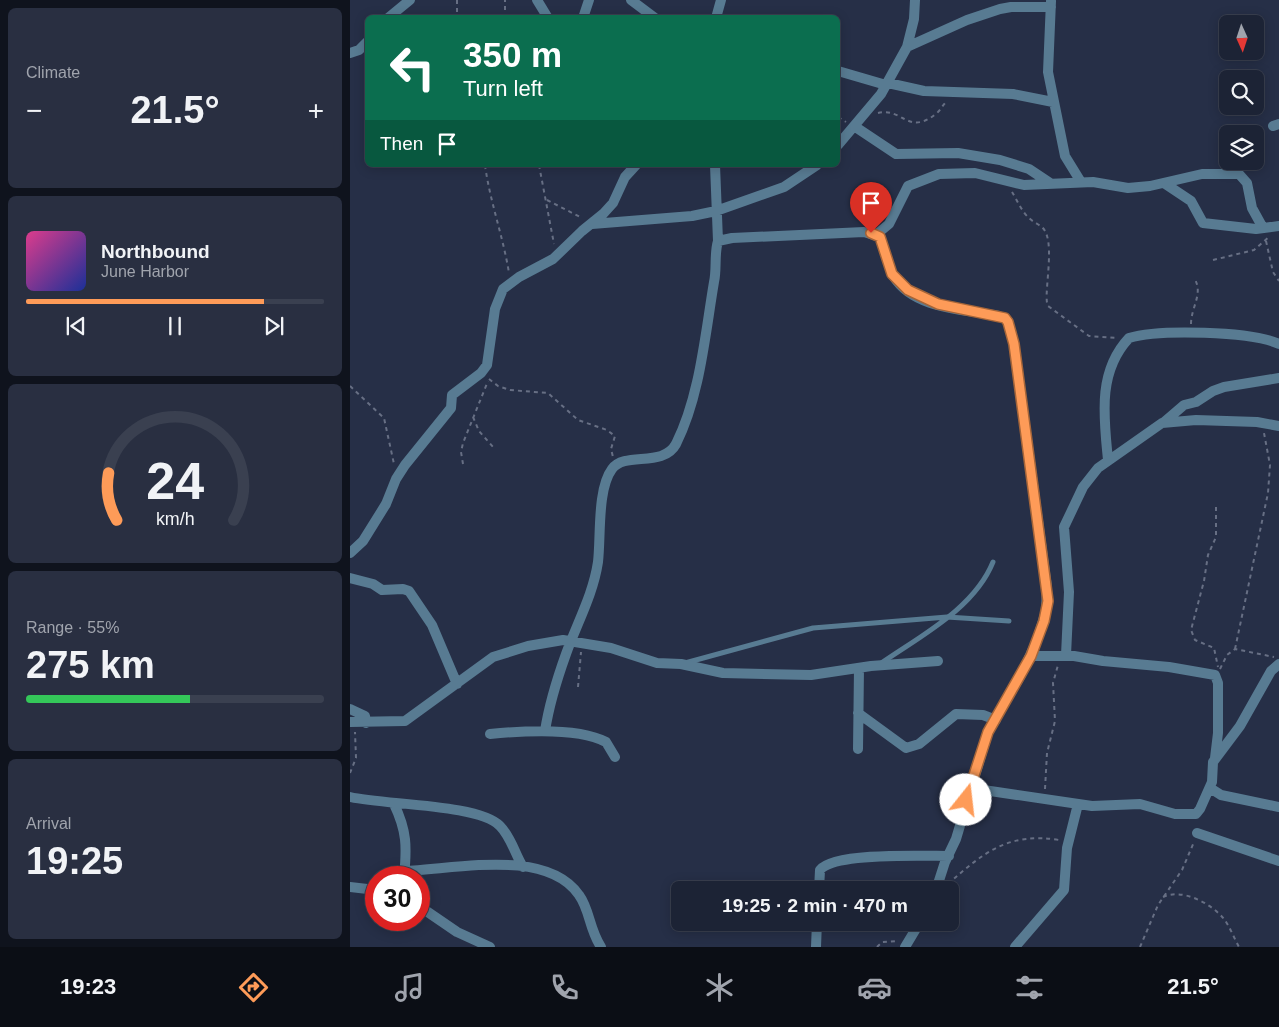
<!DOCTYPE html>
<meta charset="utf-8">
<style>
body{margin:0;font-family:Arial,sans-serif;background:#292f41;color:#f1f3f6;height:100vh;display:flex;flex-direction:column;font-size:19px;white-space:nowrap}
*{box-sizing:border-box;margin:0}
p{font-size:16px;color:#a0a4ad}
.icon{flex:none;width:28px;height:28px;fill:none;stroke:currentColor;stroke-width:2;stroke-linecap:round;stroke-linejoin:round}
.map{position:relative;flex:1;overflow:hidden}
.drawer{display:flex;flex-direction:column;gap:8px;padding:8px;background:#0f131d;width:350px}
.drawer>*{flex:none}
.top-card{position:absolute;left:15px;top:15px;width:475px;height:152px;border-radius:8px;box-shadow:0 2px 12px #0003,0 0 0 1px #3a4050;background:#0b6e4f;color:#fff;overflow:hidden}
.needle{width:32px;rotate:177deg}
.tools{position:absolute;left:869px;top:15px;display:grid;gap:10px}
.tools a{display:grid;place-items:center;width:45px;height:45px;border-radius:8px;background:#1c2335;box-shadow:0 2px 12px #0003,0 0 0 1px #3a4050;font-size:25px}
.speed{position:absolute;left:15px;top:866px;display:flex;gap:10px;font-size:25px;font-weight:700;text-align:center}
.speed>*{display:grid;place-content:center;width:65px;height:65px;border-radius:50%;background:#1c2335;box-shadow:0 2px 12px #0003,0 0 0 1px #3a4050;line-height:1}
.speed .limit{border:8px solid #d22;background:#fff;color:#111}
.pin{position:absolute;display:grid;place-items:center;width:42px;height:42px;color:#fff;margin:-51px -21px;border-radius:50% 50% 50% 0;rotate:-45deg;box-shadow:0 0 5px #0007}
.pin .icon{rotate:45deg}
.me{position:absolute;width:55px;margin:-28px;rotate:16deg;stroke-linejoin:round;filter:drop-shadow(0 0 4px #0008)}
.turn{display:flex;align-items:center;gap:18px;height:105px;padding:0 15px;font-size:22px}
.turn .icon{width:65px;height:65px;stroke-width:2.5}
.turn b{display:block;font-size:35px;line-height:42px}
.then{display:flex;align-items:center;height:48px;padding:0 15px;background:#0003;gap:10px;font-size:19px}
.big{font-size:38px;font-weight:700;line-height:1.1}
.drawer .card{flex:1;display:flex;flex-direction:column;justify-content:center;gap:8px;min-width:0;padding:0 18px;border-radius:8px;background:#292f41}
.drawer .dial{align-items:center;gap:0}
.dial svg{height:130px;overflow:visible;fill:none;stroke:#3a4050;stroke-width:7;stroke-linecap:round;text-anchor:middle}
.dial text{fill:#f1f3f6;stroke:none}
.song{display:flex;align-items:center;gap:15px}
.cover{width:60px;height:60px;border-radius:8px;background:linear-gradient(135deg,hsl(330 70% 55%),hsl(230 70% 35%))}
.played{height:5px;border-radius:2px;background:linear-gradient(90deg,#fe9b58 80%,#3a4050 80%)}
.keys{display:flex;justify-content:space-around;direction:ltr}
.heat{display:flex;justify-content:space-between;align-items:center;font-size:28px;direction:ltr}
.charge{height:8px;border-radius:4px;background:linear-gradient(90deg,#34c759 55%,#3a4050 0)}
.trip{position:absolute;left:321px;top:881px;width:288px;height:50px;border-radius:8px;background:#1c2335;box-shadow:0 2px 12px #0003,0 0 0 1px #3a4050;font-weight:700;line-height:50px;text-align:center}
.tabs{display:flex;height:80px;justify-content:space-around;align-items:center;background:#0b0e15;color:#a0a4ad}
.tabs .icon{width:35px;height:35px}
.tabs .on{color:#fe9b58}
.tabs b{font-size:22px;color:#f1f3f6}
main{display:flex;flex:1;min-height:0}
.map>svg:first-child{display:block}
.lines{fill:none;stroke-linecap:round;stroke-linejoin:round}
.path{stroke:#676f84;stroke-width:2;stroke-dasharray:4 4;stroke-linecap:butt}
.service{stroke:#587b92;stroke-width:5}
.minor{stroke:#587b92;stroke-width:10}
.route-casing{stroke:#a56539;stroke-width:12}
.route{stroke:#fe9b58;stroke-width:9}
</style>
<main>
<section class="drawer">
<div class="card"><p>Climate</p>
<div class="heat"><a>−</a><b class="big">21.5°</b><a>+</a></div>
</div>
<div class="card">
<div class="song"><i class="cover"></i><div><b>Northbound</b><p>June Harbor</p></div></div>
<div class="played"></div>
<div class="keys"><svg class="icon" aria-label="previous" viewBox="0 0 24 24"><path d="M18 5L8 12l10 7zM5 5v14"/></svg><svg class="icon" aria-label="pause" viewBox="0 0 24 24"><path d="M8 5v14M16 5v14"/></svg><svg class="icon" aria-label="next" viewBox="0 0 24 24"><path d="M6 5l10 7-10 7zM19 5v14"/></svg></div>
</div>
<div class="card dial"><svg viewBox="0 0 100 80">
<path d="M14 69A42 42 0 1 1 86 69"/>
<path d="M14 69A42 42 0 0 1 9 40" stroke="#fe9b58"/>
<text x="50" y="56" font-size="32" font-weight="700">24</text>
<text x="50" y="72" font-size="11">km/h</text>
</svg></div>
<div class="card"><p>Range · 55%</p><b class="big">275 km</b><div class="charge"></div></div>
<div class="card"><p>Arrival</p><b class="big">19:25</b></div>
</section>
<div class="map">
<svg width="929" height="947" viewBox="0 0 929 947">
<rect width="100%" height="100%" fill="#262f47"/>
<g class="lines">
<!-- path -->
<path class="path" d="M107 0V18
M155 18V0
M528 113C553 107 558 137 587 113 591 109 593 105 597 101
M488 117 496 122
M135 165C140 202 153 236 159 273
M189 165 204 244
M662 192C667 200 672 212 679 218 685 224 693 225 696 233 704 252 693 297 698 306L739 336 767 338
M197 200 232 218
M916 241 923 272 929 281
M863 260 904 250 920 236
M841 324C841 307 854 293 844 278
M139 379 148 386 160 390 198 393 228 420 257 430 265 436 261 449 263 457
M0 386 34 418 44 464
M123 417 129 431 144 448
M113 464 111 452 113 443 138 381
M866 507V537L858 555 854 581 841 630 845 640 864 648 868 667
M885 649 918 493 920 465 914 433
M870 669 877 655 885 649 924 657
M228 687 231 652
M0 773 6 758 5 732
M695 789 697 753 705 721 703 683 708 665
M598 884C634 852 659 832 709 840
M813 897C832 888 861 903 874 919 880 927 884 938 889 947
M527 947 532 942 547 941
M790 947 808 905 832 870 844 842"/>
<!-- service -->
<path class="service" d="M335 663 463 628 597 617 659 621
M530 664C570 636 624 609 643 562"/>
<!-- minor -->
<path class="minor" d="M187 0 198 18
M281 0 305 18
M701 1 698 72 715 156 731 182
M38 18 60 0
M233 18 239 0
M366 18 371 0
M557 47 564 19 565 0
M0 53 9 50 18 41
M488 71 536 85
M538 83 574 91 663 94 703 102
M504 126 546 154 608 153 650 160 679 169 700 183
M923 126 929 124
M488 145 531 94 557 47 617 20 650 9 661 7H701
M365 165 368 241
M814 183 841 201 853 223 906 229 929 226
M242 224 342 216 366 211 434 187 467 165
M527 234 539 224 558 186 589 174 625 173 674 185 743 182 778 188 800 186 852 174H889L897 183 902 208 913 228
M813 423 834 405 846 402 863 391 874 387 929 378
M758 460C754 418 747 372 779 338 808 329 901 331 929 344
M0 553 13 541 36 504 46 479 55 465 101 408 102 395 131 373 137 365 145 309 153 289 169 277 203 259 232 231 253 214 263 203 275 177 286 165
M0 578 23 584 32 590 53 589 59 591 82 625 107 684
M716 655 719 592 714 527 733 487 748 468 812 423 846 420 907 422 929 426
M681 656H724L753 661 819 667 865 675 868 683V733L865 758
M0 709 15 716 16 723
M508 713 556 748 569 744 606 714 633 715 646 720
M0 722 55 721 143 657 178 646 213 640 261 648 307 663 331 664 373 673 461 675 521 666 588 661
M195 731C199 705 207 679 216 654 227 623 243 595 248 562 251 537 247 489 262 469 275 451 313 468 326 444 350 396 355 335 364 282 367 269 364 254 368 241L382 238 514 232 530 237C535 250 537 265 544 277 565 310 616 309 649 316L658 321 664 344 697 587 696 611 687 640 671 675 638 732 606 839 595 862 586 890
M140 734C171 731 228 727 256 742L265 757
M508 749 509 668
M620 788 742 806 790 804 825 814H846L850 809 862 782 863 762 890 726 921 671 929 664
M860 788 871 795 929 807
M0 797C34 805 129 804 150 826 161 837 165 854 173 867
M44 804C57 831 57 847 54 877
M847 833 929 861
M54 871C102 870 196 847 229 895 240 910 239 929 251 947
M0 887 26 890
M469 890 470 870C484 852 574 856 599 856
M69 906 107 932 140 947
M466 947 467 922
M555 947 570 922
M665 947 714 890 717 848 728 804"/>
</g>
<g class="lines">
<!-- route casing -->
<g class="route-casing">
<path id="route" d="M521 233 530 237 542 274 558 290 588 304 655 318 658 322 664 344 698 601 694 621 681 656 638 732 616 800"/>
</g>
<!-- route -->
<use href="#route" class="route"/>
</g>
</svg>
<div class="tools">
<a><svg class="needle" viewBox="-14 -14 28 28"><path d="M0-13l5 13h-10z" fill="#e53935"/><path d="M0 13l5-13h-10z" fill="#a0a4ad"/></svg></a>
<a><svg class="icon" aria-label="search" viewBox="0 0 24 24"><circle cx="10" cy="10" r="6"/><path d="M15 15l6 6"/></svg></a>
<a><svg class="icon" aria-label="layers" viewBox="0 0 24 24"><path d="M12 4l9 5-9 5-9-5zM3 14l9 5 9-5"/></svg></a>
</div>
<div class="speed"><div class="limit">30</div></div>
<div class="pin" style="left:521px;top:233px;background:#d93025"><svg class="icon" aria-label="arrive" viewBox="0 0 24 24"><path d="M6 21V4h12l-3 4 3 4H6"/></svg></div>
<svg class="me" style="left:616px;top:800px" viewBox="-20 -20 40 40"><circle r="19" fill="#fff"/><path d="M0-13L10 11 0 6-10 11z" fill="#fe9b58"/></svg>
<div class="trip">19:25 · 2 min · 470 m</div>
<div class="top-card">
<div class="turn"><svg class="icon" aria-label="left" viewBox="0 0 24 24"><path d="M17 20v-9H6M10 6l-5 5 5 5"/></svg><div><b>350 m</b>Turn left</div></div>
<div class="then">Then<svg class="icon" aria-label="arrive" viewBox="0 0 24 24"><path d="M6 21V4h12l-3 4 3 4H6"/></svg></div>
</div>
</div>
</main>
<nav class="tabs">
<b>19:23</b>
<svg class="icon on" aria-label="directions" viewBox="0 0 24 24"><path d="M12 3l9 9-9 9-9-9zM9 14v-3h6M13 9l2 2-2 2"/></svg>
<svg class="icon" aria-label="music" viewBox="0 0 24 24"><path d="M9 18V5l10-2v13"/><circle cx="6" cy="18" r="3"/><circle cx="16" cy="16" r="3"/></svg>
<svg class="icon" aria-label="phone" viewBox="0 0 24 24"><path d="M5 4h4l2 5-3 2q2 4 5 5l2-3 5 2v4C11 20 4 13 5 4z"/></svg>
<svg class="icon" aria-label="climate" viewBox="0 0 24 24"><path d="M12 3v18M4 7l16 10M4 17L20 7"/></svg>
<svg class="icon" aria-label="car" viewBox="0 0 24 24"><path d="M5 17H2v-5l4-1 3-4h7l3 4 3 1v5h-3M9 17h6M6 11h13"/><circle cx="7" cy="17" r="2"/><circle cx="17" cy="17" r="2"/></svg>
<svg class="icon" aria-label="filters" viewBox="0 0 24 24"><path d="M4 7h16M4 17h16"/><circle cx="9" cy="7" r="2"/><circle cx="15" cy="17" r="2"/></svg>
<b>21.5°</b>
</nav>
